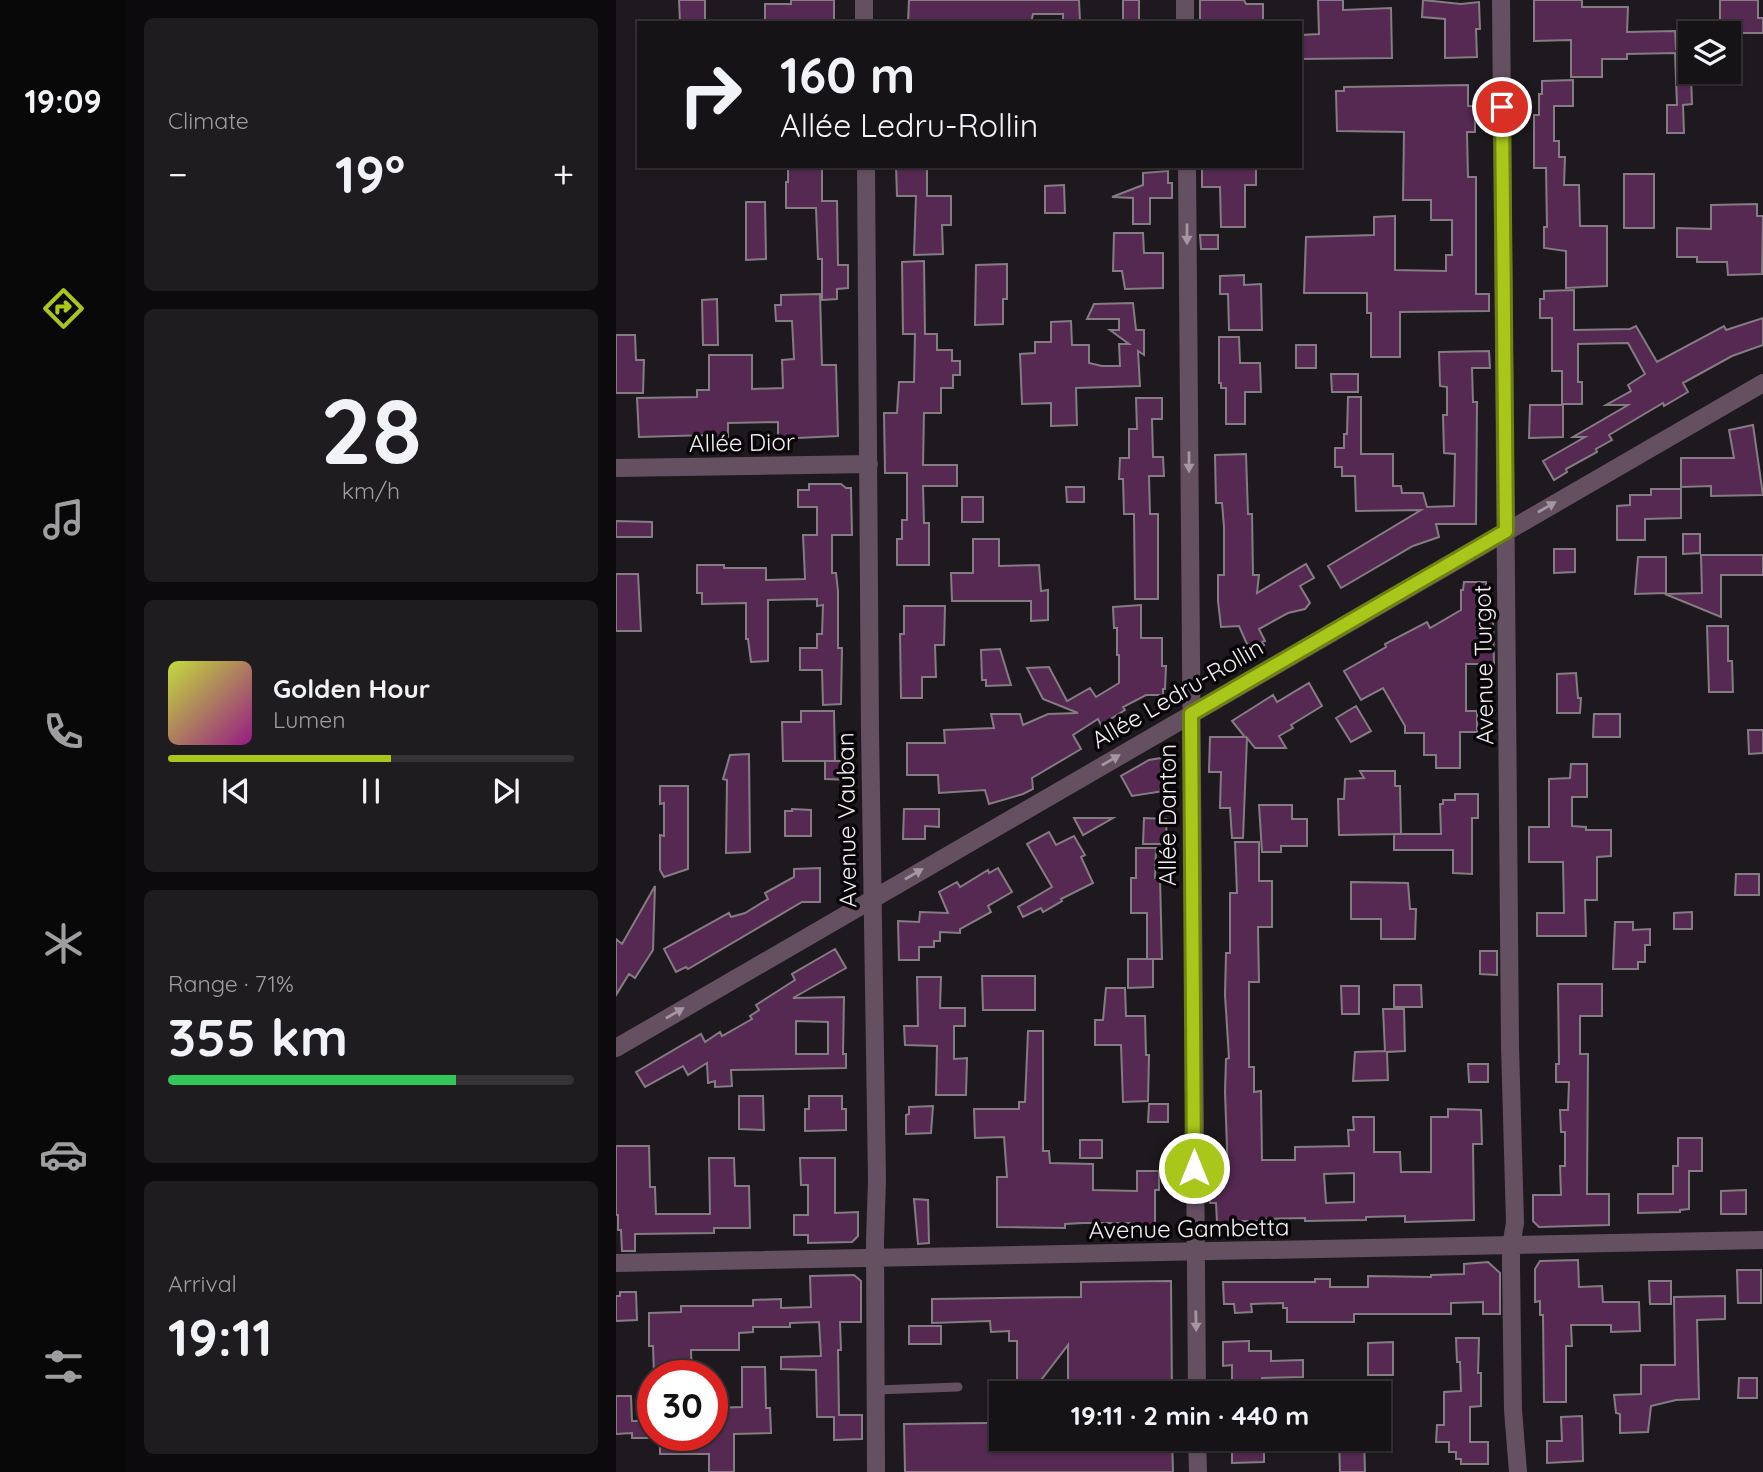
<!DOCTYPE html>
<meta charset="utf-8">
<style>
body{margin:0;font-family:Quicksand,sans-serif;background:#1f1c1f;color:#f1f3f6;height:100vh;display:flex;flex-direction:column;font-size:26px;white-space:nowrap}
*{box-sizing:border-box;margin:0}
p{font-size:23px;color:#9e9ea1}
.icon{flex:none;width:38px;height:38px;fill:none;stroke:currentColor;stroke-width:2;stroke-linecap:round;stroke-linejoin:round}
.map{position:relative;flex:1;overflow:hidden}
.panel{display:flex;flex-direction:column;gap:18px;padding:18px;background:#0c0a0c;width:490px}
.panel>*{flex:none}
.banner{position:absolute;left:21px;top:21px;width:665px;height:147px;border-radius:0px;box-shadow:0 2px 5px #0004,0 0 0 2px #353235;background:#161316;color:#f1f3f6;overflow:hidden}
.tools{position:absolute;left:1062px;top:21px;display:grid;gap:14px}
.tools a{display:grid;place-items:center;width:63px;height:63px;border-radius:0px;background:#161316;box-shadow:0 2px 5px #0004,0 0 0 2px #353235;font-size:35px}
.speed{position:absolute;left:21px;top:1360px;display:flex;gap:14px;font-size:35px;font-weight:700;text-align:center}
.speed>*{display:grid;place-content:center;width:91px;height:91px;border-radius:50%;background:#161316;box-shadow:0 2px 5px #0004,0 0 0 2px #353235;line-height:1}
.speed .limit{border:10px solid #d22;background:#fff;color:#111}
.pin{position:absolute;display:grid;place-items:center;width:60px;height:60px;color:#fff;margin:-30px;border:4px solid #fff;border-radius:50%;box-shadow:0 2px 7px #0007}
.me{position:absolute;width:77px;margin:-38px;rotate:0deg;stroke-linejoin:round;filter:drop-shadow(0 0 5px #0008)}
.turn{display:flex;align-items:center;gap:24px;height:147px;padding:0 28px;font-size:32px}
.turn .icon{width:91px;height:91px;stroke-width:2.5}
.turn b{display:block;font-size:49px;line-height:60px}
.big{font-size:52px;font-weight:700;line-height:1.1}
.panel .widget{flex:1;display:flex;flex-direction:column;justify-content:center;gap:10px;min-width:0;padding:0 24px;border-radius:10px;background:#1f1c1f}
.panel .dial{align-items:center;gap:0}
.dial b{font-size:91px;line-height:1}
.song{display:flex;align-items:center;gap:21px}
.cover{width:84px;height:84px;border-radius:10px;background:linear-gradient(135deg,hsl(70 70% 55%),hsl(310 70% 35%))}
.played{height:7px;border-radius:4px;background:linear-gradient(90deg,#a9c71b 55%,#353235 55%)}
.keys{display:flex;justify-content:space-around;direction:ltr}
.heat{display:flex;justify-content:space-between;align-items:center;font-size:38px;direction:ltr}
.charge{height:10px;border-radius:5px;background:linear-gradient(90deg,#34c759 71%,#353235 0)}
.trip{position:absolute;left:373px;top:1381px;width:402px;height:70px;border-radius:0px;background:#161316;box-shadow:0 2px 5px #0004,0 0 0 2px #353235;font-weight:700;line-height:70px;text-align:center}
main{display:flex;flex:1;min-height:0}
.tabs{display:flex;flex-direction:column;width:126px;justify-content:space-around;align-items:center;background:#090809;color:#9e9ea1}
.tabs .icon{width:49px;height:49px}
.tabs .on{color:#a9c71b}
.tabs b{font-size:32px;color:#f1f3f6}
.map>svg:first-child{display:block}
.building{fill:#562952;stroke:#847c82;stroke-width:2;fill-rule:evenodd}
.lines{fill:none;stroke-linecap:round;stroke-linejoin:round}
.lane{stroke:#655062;stroke-width:9}
.street{stroke:#655062;stroke-width:18}
.oneway{fill:#a497a2}
.route-casing{stroke:#6e8112;stroke-width:18}
.route{stroke:#a9c71b;stroke-width:12}
.labels{text-anchor:middle;dominant-baseline:central;stroke-width:7;stroke-linejoin:round;paint-order:stroke}
.street-label{font-size:24px;fill:#f2eef1;stroke:#070507}
</style>
<main>
<nav class="tabs">
<b>19:09</b>
<svg class="icon on" aria-label="directions" viewBox="0 0 24 24"><path d="M12 3l9 9-9 9-9-9zM9 14v-3h6M13 9l2 2-2 2"/></svg>
<svg class="icon" aria-label="music" viewBox="0 0 24 24"><path d="M9 18V5l10-2v13"/><circle cx="6" cy="18" r="3"/><circle cx="16" cy="16" r="3"/></svg>
<svg class="icon" aria-label="phone" viewBox="0 0 24 24"><path d="M5 4h4l2 5-3 2q2 4 5 5l2-3 5 2v4C11 20 4 13 5 4z"/></svg>
<svg class="icon" aria-label="climate" viewBox="0 0 24 24"><path d="M12 3v18M4 7l16 10M4 17L20 7"/></svg>
<svg class="icon" aria-label="car" viewBox="0 0 24 24"><path d="M5 17H2v-5l4-1 3-4h7l3 4 3 1v5h-3M9 17h6M6 11h13"/><circle cx="7" cy="17" r="2"/><circle cx="17" cy="17" r="2"/></svg>
<svg class="icon" aria-label="filters" viewBox="0 0 24 24"><path d="M4 7h16M4 17h16"/><circle cx="9" cy="7" r="2"/><circle cx="15" cy="17" r="2"/></svg>
</nav>
<section class="panel">
<div class="widget"><p>Climate</p>
<div class="heat"><a>−</a><b class="big">19°</b><a>+</a></div>
</div>
<div class="widget dial"><b>28</b><p>km/h</p></div>
<div class="widget">
<div class="song"><i class="cover"></i><div><b>Golden Hour</b><p>Lumen</p></div></div>
<div class="played"></div>
<div class="keys"><svg class="icon" aria-label="previous" viewBox="0 0 24 24"><path d="M18 5L8 12l10 7zM5 5v14"/></svg><svg class="icon" aria-label="pause" viewBox="0 0 24 24"><path d="M8 5v14M16 5v14"/></svg><svg class="icon" aria-label="next" viewBox="0 0 24 24"><path d="M6 5l10 7-10 7zM19 5v14"/></svg></div>
</div>
<div class="widget"><p>Range · 71%</p><b class="big">355 km</b><div class="charge"></div></div>
<div class="widget"><p>Arrival</p><b class="big">19:11</b></div>
</section>
<div class="map">
<svg width="1147" height="1472" viewBox="0 0 1147 1472">
<rect width="100%" height="100%" fill="#1e191e"/>
<!-- building -->
<path class="building" d="M63 0H89V22H64Z
M175 0H218V23H149V4H175Z
M293 0H463L464 21H447V14H417L415 23H292Z
M507 0H523V23H507Z
M584 0H628L630 4H647V23H584Z
M702 0H727V10L775 8 776 58 684 59V35L703 34Z
M807 0 845 4 863 2 864 29H860L861 57 829 58V19L806 17Z
M918 0H966V7H1012L1011 32 1059 31 1060 49 1074 48 1076 104 1067 105 1068 133H1051V105H1061L1059 53 1011 54V59H986V77H955V40L918 41Z
M1104 0H1142V18H1147V33H1104Z
M957 80V106H938V141H943V157H949L948 185H963L964 226H991V286L950 288V251L928 248V227H931L930 168H918V115H923V94H926V81Z
M852 85V106H859V132H851L852 177H860V294H873V311L784 312V357H755V313H751V293H688L690 237 758 235V217L779 216V270L830 271V255H836V220H815V200H787L788 132 721 131 720 91H728V87Z
M206 166V201H221L222 265H232V288L221 289V299L206 300V259H202L200 208H170V182H172V167Z
M280 166H311V196H335V225H326L327 254 298 255 300 196H281Z
M586 166H640V185H629V227H605L604 187H586Z
M552 171V183H556V198H534V224H517V198L496 197 527 185V173Z
M1008 174H1038V228H1008Z
M448 185 449 213H429V186Z
M130 202H149L150 259 130 260Z
M1141 204V216H1147L1146 274 1112 275 1111 262H1081V257H1061V228L1095 229V205Z
M498 233H527L528 253H547V288L509 289 506 271H497Z
M584 235H602V249H585Z
M308 261 309 334H321V350H336V361H344V375H337V388H325V413H308L307 465H341V486H307L308 523H313V565H281V539H286V520H291V473H269L268 413H281L283 382H298L299 334H287L286 262Z
M391 264V299H387V324L359 325 360 265Z
M628 275V285L645 284 646 330H613L612 294H604V276Z
M958 290V330L1014 329 1020 326 1041 362 1108 326 1110 330 1147 318V345L1116 356 1067 383 1072 392 1048 406 1047 403 993 435 996 440 980 449 981 452 950 469 951 472 938 480 927 461 969 437H957L1012 405H990L1015 391 1012 385 1029 374 1012 343 962 344V382H966V404H946V371H936V318H924V299H928V291Z
M204 294 206 365H220L222 436 162 439V422L112 423V451H93V435L23 437 21 398 81 397V390H93V355H136V389L167 388 166 360 178 359 176 321H160L159 305H165V295Z
M101 299 102 345H87L86 300Z
M517 303 520 330H528V355L522 351 524 386 460 388 461 425 435 426V403L406 404 404 354 419 353V342H435V322L455 321 456 345H473V363L486 366H504L503 344H513L494 330H503V319H471L478 304Z
M0 335H19L20 360H28L27 393H0Z
M603 337H623L624 363H644L645 392H629V424H610V388H605V383H603Z
M680 345H700V368H680Z
M873 351 874 368H856L857 402H861L860 524H820L823 537 797 546 725 588 712 566 805 510 740 511 739 476H726V467H719V448H728V434H731L732 397H745V454H777V486H785L786 493H807L811 507 838 506 839 454 828 453 827 415H831V387L824 386 823 352Z
M715 374H742V392H716Z
M520 398H546V419H536L537 457H547L548 476H533L534 514H542V599H519L518 514H508L507 479H503L504 458H513V429H521Z
M914 405H947V437L913 438Z
M1137 425 1147 495 1095 496V486L1065 487V458H1118L1113 430Z
M630 454 632 514H636L637 575H643L641 593 690 564 698 578 684 586 694 603 689 609 672 613 643 629 649 641 646 642 648 645 634 651 623 626 605 627 602 601V575H608V527L606 503H600L599 455Z
M193 484H225L230 488H235L236 535H216V573H220L222 591V648H226L225 704 207 705 206 670H184V648H201V634H206L207 605 201 606V599L152 600V661L135 662 132 639H130V603L86 604V593H81V565H108V568H150V580L189 579 187 535H201V507H182V490H193Z
M450 487H468V502H451Z
M1035 489H1065V518L1029 519V540H1001V506L1014 505V495H1035Z
M346 497H367V522H346Z
M0 521 36 522V537H0Z
M1067 534H1084V553L1067 554Z
M357 539H383V566L423 565 425 591 432 590V620L415 621V601H336L335 573H357Z
M938 549H959V572L938 573Z
M1085 555H1147V575H1105V617L1049 594 1086 593Z
M1022 557H1050V593L1019 594Z
M0 574H22L25 631H0Z
M848 582H870V617H877L878 664H850V711H861V732H844V768H820V755H808V733H789V726L767 688 745 700 728 671 770 647 769 644 811 622 814 628 845 610V590H847Z
M525 605V638H546V666H550L549 689H547V695H530L507 707 509 710 485 725 482 719 457 735 465 749 416 778 417 789 407 794 373 804 369 790 323 793 322 775H291V743H329L328 730 378 728 375 714H404L407 725 432 714 462 713 427 699 411 668 433 667 451 701 474 688 480 697 503 683V655H501V628H498L497 607Z
M288 606H329L328 645H319L320 677H306V698H285L284 634H288Z
M1091 626H1112V661H1116L1117 692H1093Z
M384 649 395 685 370 686V680H366L365 650Z
M960 673 962 698H965L964 713H941V674Z
M693 683 706 706 675 725 677 728 663 736 670 748H639L631 738 627 838H616L614 808H604L605 772H593L594 737H629L616 721 657 695 661 702Z
M740 706 755 731 735 742 720 718Z
M185 711H218L219 761H167L166 722H185Z
M978 714H1004V737H977Z
M1132 730H1147V753L1133 754Z
M133 754 134 852 110 853 111 780 107 779 114 755Z
M551 757 557 780 546 782 548 791 516 796 505 776 533 760Z
M209 761H237L238 780 209 779Z
M955 764H971V797H956V826L970 827V830H995V856L981 857V900H969L970 936H921V913H948L947 862H913V827H933V779L954 778Z
M744 771H779V786H784L785 834 723 835 722 799H728L729 779 748 778Z
M44 786H72V869L48 877 44 870V835L48 836V803L44 804Z
M839 794H862V818H856V874L837 873V850H778V834H825L824 804H827V800H839Z
M643 805H676V819H691V846H665V852H646Z
M176 809 195 810V836H169V811H176Z
M288 809H323V827L309 826V839H287Z
M458 818H497L467 835Z
M528 818 550 819 551 844H527Z
M433 832 440 845 458 836 469 855 465 857 477 883 445 899 446 901 427 912 425 908 407 917 402 907 436 887 411 844Z
M619 842H643V881H656V927H642L643 982H633V1067H638V1092L645 1091 646 1160H679V1147L733 1146 732 1130H738L737 1117H758V1152H784L785 1172H815V1117H832V1109L865 1110 866 1144H857L858 1220 789 1222V1216L750 1217V1220L689 1221V1218L643 1219V1221H619V1228H607L601 1222 600 1203H594V1176L612 1175 609 1092 610 1059 613 1058 609 995 610 953H614V893H621ZM738 1173V1202L710 1203 708 1174Z
M520 848H540L539 878H544L546 959H531V913H515V878H520Z
M204 868V902H186L72 969 70 967 60 972 48 949 113 913 115 917 129 913 152 899 149 893 178 877V869Z
M382 868 396 892 372 906 375 912 344 929V933L324 932V941H318V947H303V960H283L282 921 303 922 304 912 332 913 323 892 341 882 344 887 372 870 373 873Z
M1120 874H1143V895H1119Z
M735 882 792 883 794 909H800L799 939H765V919H735Z
M39 886 37 950 19 978 13 974 0 995V939L6 944Z
M1076 912V929H1058V913Z
M999 922H1017V930L1034 929V945H1029V962H1022V969H997Z
M219 949 230 968 177 998 228 997 227 1054H230V1068L115 1070 116 1086 99 1087V1081L92 1083 91 1063 72 1075 67 1066 29 1087 20 1072 85 1034 89 1042 104 1032 106 1036 136 1019 134 1016 143 1010 140 1005 179 980 176 974ZM180 1021 212 1022V1054H180Z
M864 951H881V975L864 974Z
M512 959H537V987L512 988Z
M366 976H419V1010H367Z
M301 977H325L324 1008H349V1026H338V1059L351 1058 350 1095H320L321 1046 289 1045 288 1026H302Z
M942 984H986V1016H964V1054H972L971 1194H993V1225L923 1227 917 1221V1195H945L944 1166H949V1132H945L944 1110H952L953 1082H940V1064H943Z
M778 985H805L806 1007H778Z
M725 986H743V1014H726Z
M490 988H509L510 1016H529L530 1055H533L532 1101 507 1102 505 1045H479V1020H487Z
M767 1009H788L789 1051 771 1052 772 1080 737 1081 739 1052 769 1051Z
M412 1031H427V1151H433L434 1163 477 1164V1190L521 1191V1171H543V1190H539V1231H517V1223H467L449 1224V1228L381 1227V1177H391L388 1137 359 1138 358 1109H403V1102H409Z
M852 1064H872V1082H853Z
M123 1096H147L148 1130 123 1129Z
M193 1096H226V1109H230V1130L189 1131V1109H193Z
M533 1104H552V1122H532Z
M317 1106 315 1133 290 1134V1115L293 1114V1107Z
M1062 1138H1086V1171H1073V1209L1064 1210V1212L1022 1213V1194H1057V1166H1062Z
M464 1140H486V1158H464Z
M0 1146H33L34 1187H39L40 1214H94L93 1158H118L119 1186H133L134 1228H98V1233L19 1234V1251H6L5 1230H2V1215H0Z
M184 1158H219V1213L242 1212V1236L236 1242 192 1243V1235H178V1215H192V1185H185Z
M1130 1190V1214H1105V1191Z
M298 1199 312 1200 313 1243 302 1244Z
M962 1260 963 1287 986 1286 987 1302H1023L1024 1331 995 1332V1325H955L956 1346H950V1402H928L927 1315H924V1301L919 1302V1269L924 1261Z
M872 1262 884 1273V1314H867V1302L835 1303V1314H738V1322H671V1308H667V1303L635 1304 636 1312 619 1313 618 1304H608L607 1282H699V1279H714V1287H752V1276L815 1277V1275L848 1274V1264Z
M1121 1270H1145V1303H1122Z
M238 1275 245 1281V1322H224L225 1350H222L223 1415H246V1439L218 1440V1417H201L200 1370 165 1369V1357L205 1356 203 1322 174 1323V1327H137V1332L123 1333V1350H75L76 1376H38L37 1346H33V1313L65 1312V1306H137V1300L165 1299V1308L195 1307 194 1276Z
M555 1281 556 1393H452V1345L422 1384 401 1385V1341H393V1331L375 1332 374 1321 316 1323V1299L465 1297V1282Z
M1033 1281H1055V1304H1034Z
M4 1292H20L21 1320 0 1321V1296H4Z
M1109 1296V1319L1081 1320 1083 1399 1060 1400 1035 1406 1032 1432 1004 1433V1414L1000 1413 998 1395 1025 1394V1365H1059L1058 1297Z
M293 1326H325V1344H293Z
M840 1338H863L862 1373H865V1406L854 1407V1442H872V1464H845V1459H840V1452H833V1442H820L821 1425H828V1392L845 1391 844 1362H841Z
M633 1341V1351H655V1361L687 1360V1377L646 1378V1393H616V1365L607 1366V1342Z
M777 1342V1375H752V1343Z
M126 1367H149L150 1408H154L155 1433 118 1434V1472H93V1454H44V1435H96V1408L126 1407Z
M1123 1378H1141V1398H1122Z
M0 1396H15L16 1421H33L34 1438H16V1433L0 1434Z
M966 1416 967 1461 931 1463V1441H946L945 1417Z
M370 1423H385V1438H556L557 1472H289L288 1424Z
M616 1438H648V1462L616 1463Z
M748 1438 749 1472H724L723 1439Z"/>
<g class="lines">
<!-- lane -->
<path class="lane" d="M260 1390 342 1387"/>
<!-- street -->
<path class="street" d="M248 0V23
M569 0V23
M885 0 894 1046 899 1223 895 1246V1267L897 1410 902 1472
M250 166 254 731 261 1180 259 1240 260 1472
M571 166 581 1393
M0 468 253 464
M0 1048 1147 383
M0 1263 1147 1240
M581 1438 582 1472"/>
</g>
<!-- one-way arrows -->
<defs><path id="oneway-solid" d="M-6-.8H1V-3.2L6.5 0L1 3.2V.8H-6Z" transform="scale(1.75)"/></defs>
<g class="oneway">
<use href="#oneway-solid" transform="translate(571 234) rotate(90)"/>
<use href="#oneway-solid" transform="translate(573 462) rotate(90)"/>
<use href="#oneway-solid" transform="translate(931 507) rotate(-30)"/>
<use href="#oneway-solid" transform="translate(495 760) rotate(-30)"/>
<use href="#oneway-solid" transform="translate(298 874) rotate(-30)"/>
<use href="#oneway-solid" transform="translate(59 1013) rotate(-30)"/>
<use href="#oneway-solid" transform="translate(580 1321) rotate(89)"/>
</g>
<g class="lines">
<!-- route casing -->
<g class="route-casing">
<path id="route" d="M578 1168 575 714 890 531 886 107"/>
</g>
<!-- route -->
<use href="#route" class="route"/>
</g>
<g class="labels">
<!-- street labels -->
<g class="street-label">
<text transform="translate(126 442) rotate(-1)">Allée Dior</text>
<text transform="translate(867 665) rotate(-91)">Avenue Turgot</text>
<text transform="translate(561 693) rotate(-30)">Allée Ledru-Rollin</text>
<text transform="translate(551 815) rotate(-90)">Allée Danton</text>
<text transform="translate(230 820) rotate(-91)">Avenue Vauban</text>
<text transform="translate(573 1228) rotate(-1)">Avenue Gambetta</text>
</g>
</g>
</svg>
<div class="tools">
<a><svg class="icon" aria-label="layers" viewBox="0 0 24 24"><path d="M12 4l9 5-9 5-9-5zM3 14l9 5 9-5"/></svg></a>
</div>
<div class="speed"><div class="limit">30</div></div>
<div class="pin" style="left:886px;top:107px;background:#d93025"><svg class="icon" aria-label="arrive" viewBox="0 0 24 24"><path d="M6 21V4h12l-3 4 3 4H6"/></svg></div>
<svg class="me" style="left:578px;top:1168px" viewBox="-20 -20 40 40"><circle r="17" fill="#a9c71b" stroke="#fff" stroke-width="3"/><path d="M0-11L8 9 0 5-8 9z" fill="#fff"/></svg>
<div class="trip">19:11 · 2 min · 440 m</div>
<div class="banner">
<div class="turn"><svg class="icon" aria-label="right" viewBox="0 0 24 24"><path d="M7 20v-9h11M14 6l5 5-5 5"/></svg><div><b>160 m</b>Allée Ledru-Rollin</div></div>
</div>
</div>
</main>
